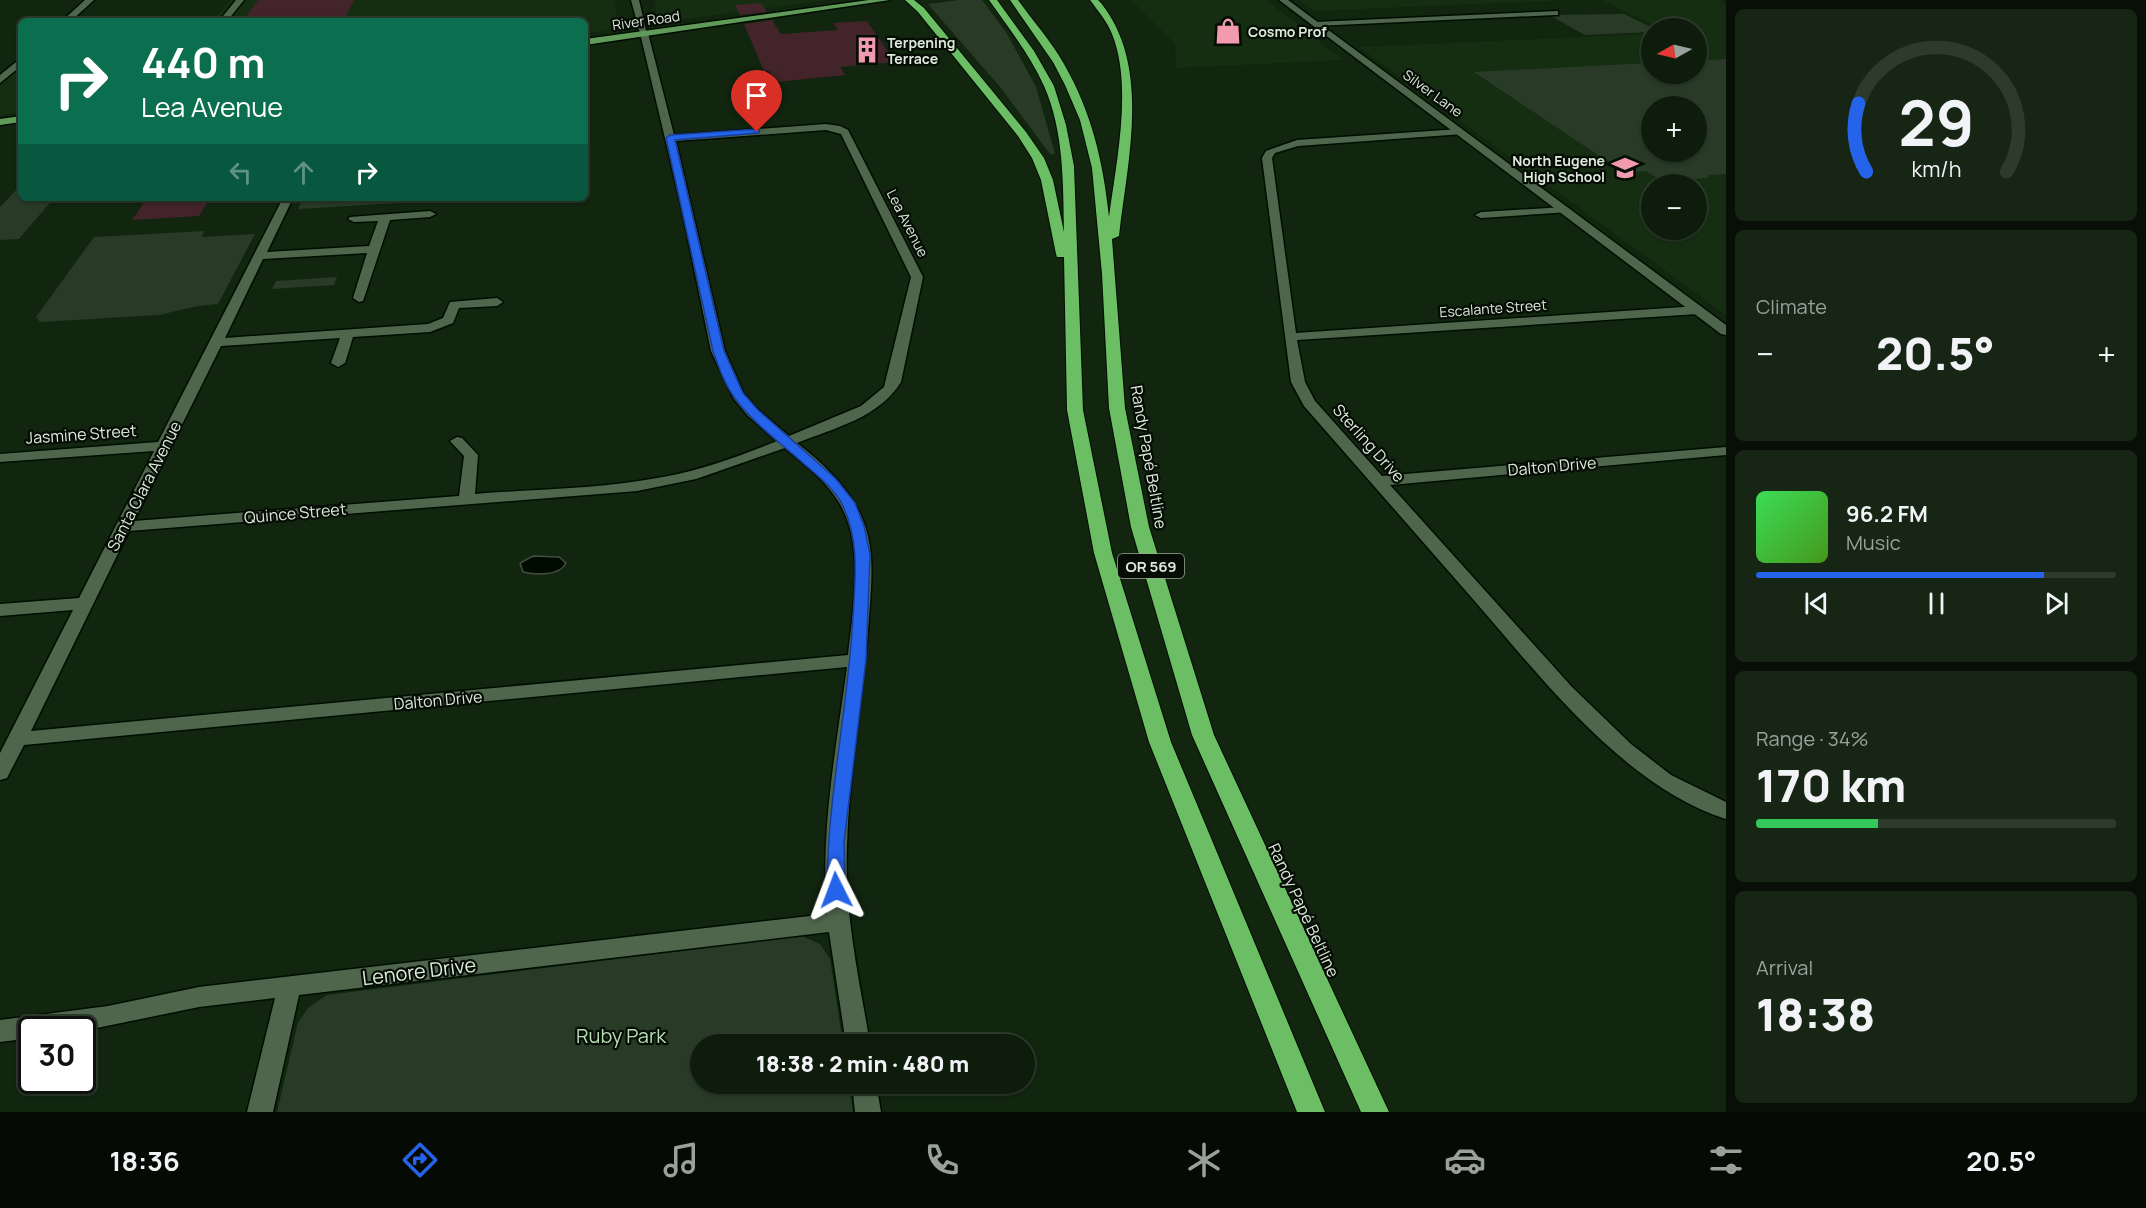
<!DOCTYPE html>
<meta charset="utf-8">
<style>
body{margin:0;font-family:Manrope,sans-serif;background:#162514;color:#f1f3f6;height:100vh;display:flex;flex-direction:column;font-size:22px;white-space:nowrap}
*{box-sizing:border-box;margin:0}
p{font-size:20px;color:#9aa19d}
.icon{flex:none;width:33px;height:33px;fill:none;stroke:currentColor;stroke-width:2;stroke-linecap:round;stroke-linejoin:round}
.map{position:relative;flex:1;overflow:hidden}
.panel{display:flex;flex-direction:column;gap:9px;padding:9px;background:#070f06;width:420px}
.panel>*{flex:none}
.guide{position:absolute;left:18px;top:18px;width:570px;height:183px;border-radius:9px;box-shadow:0 2px 4px #0004,0 0 0 2px #2d3a2c;background:#0b6e4f;color:#fff;overflow:hidden}
.needle{width:39px;rotate:262deg}
.buttons{position:absolute;left:1641px;top:18px;display:grid;gap:12px}
.buttons a{display:grid;place-items:center;width:66px;height:66px;border-radius:50%;background:#0d1c0b;box-shadow:0 2px 4px #0004,0 0 0 2px #2d3a2c;font-size:30px}
.speed{position:absolute;left:18px;top:1016px;display:flex;gap:12px;font-size:30px;font-weight:700;text-align:center}
.speed>*{display:grid;place-content:center;width:78px;height:78px;border-radius:50%;background:#0d1c0b;box-shadow:0 2px 4px #0004,0 0 0 2px #2d3a2c;line-height:1}
.speed .limit{border:3px solid #111;border-radius:9px;background:#fff;color:#111}
.pin{position:absolute;display:grid;place-items:center;width:51px;height:51px;color:#fff;margin:-62px -26px;border-radius:50% 50% 50% 0;rotate:-45deg;box-shadow:0 0 6px #0007}
.pin .icon{rotate:45deg}
.me{position:absolute;width:66px;margin:-33px;rotate:357deg;stroke-linejoin:round;filter:drop-shadow(0 0 4px #0008)}
.turn{display:flex;align-items:center;gap:21px;height:126px;padding:0 24px;font-size:27px}
.turn .icon{width:78px;height:78px;stroke-width:2.5}
.turn b{display:block;font-size:42px;line-height:51px}
.lanes{display:flex;align-items:center;height:57px;padding:0 24px;background:#0003;justify-content:center;gap:30px;direction:ltr}
.lanes .off{opacity:.35}
.big{font-size:45px;font-weight:800;line-height:1.1}
.panel .tile{flex:1;display:flex;flex-direction:column;justify-content:center;gap:9px;min-width:0;padding:0 21px;border-radius:9px;background:#162514}
.panel .dial{align-items:center;gap:0}
.dial svg{height:156px;overflow:visible;fill:none;stroke:#2d3a2c;stroke-width:7;stroke-linecap:round;text-anchor:middle}
.dial text{fill:#f1f3f6;stroke:none}
.song{display:flex;align-items:center;gap:18px}
.cover{width:72px;height:72px;border-radius:9px;background:linear-gradient(135deg,hsl(130 70% 55%),hsl(100 70% 35%))}
.played{height:6px;border-radius:3px;background:linear-gradient(90deg,#2563eb 80%,#2d3a2c 80%)}
.keys{display:flex;justify-content:space-around;direction:ltr}
.heat{display:flex;justify-content:space-between;align-items:center;font-size:33px;direction:ltr}
.charge{height:9px;border-radius:4px;background:linear-gradient(90deg,#34c759 34%,#2d3a2c 0)}
.trip{position:absolute;left:690px;top:1034px;width:345px;height:60px;border-radius:30px;background:#0d1c0b;box-shadow:0 2px 4px #0004,0 0 0 2px #2d3a2c;font-weight:800;line-height:60px;text-align:center}
.dock{display:flex;height:96px;justify-content:space-around;align-items:center;background:#050b04;color:#9aa19d}
.dock .icon{width:42px;height:42px}
.dock .on{color:#2563eb}
.dock b{font-size:27px;color:#f1f3f6}
main{display:flex;flex:1;min-height:0}
.map>svg:first-child{display:block}
.built{fill:#152e12;fill-rule:evenodd}
.green{fill:#293b27;fill-rule:evenodd}
.water{fill:#000b00;stroke:#424e42;stroke-width:1.5}
.building{fill:#43242b}
.lines{fill:none;stroke-linecap:round;stroke-linejoin:round}
.minor-casing{stroke:#000e00;stroke-width:3}
.tertiary-casing{stroke:#000e00;stroke-width:3}
.primary-casing{stroke:#000e00;stroke-width:3}
.motorway-casing{stroke:#000e00;stroke-width:2}
.minor{fill:#4f664d;fill-rule:evenodd}
.tertiary{fill:#4f664d;fill-rule:evenodd}
.primary{fill:#609b5a;fill-rule:evenodd}
.motorway{fill:#6bbe63;fill-rule:evenodd}
.route{fill:#2563eb;stroke:#184099;stroke-width:1.5}
.labels{text-anchor:middle;dominant-baseline:central;stroke-width:4.5;stroke-linejoin:round;paint-order:stroke}
.far-street-label{font-size:14px;fill:#ddeadb;stroke:#040c04}
.far-poi-label{font-size:14px;font-weight:bold;fill:#ddeadb;stroke:#040c04;text-anchor:start}
.shield{fill:#040c04;stroke:#9ca79a;stroke-width:1.5}
.shield-label{font-size:15px;font-weight:bold;fill:#ddeadb}
.street-label{font-size:16px;fill:#ddeadb;stroke:#040c04}
.near-street-label{font-size:20px;fill:#ddeadb;stroke:#040c04}
.near-park-label{font-size:20px;fill:#b6ddb2;stroke:#040c04}
</style>
<main>
<div class="map">
<svg width="1726" height="1112" viewBox="0 0 1726 1112">
<rect width="100%" height="100%" fill="#11250f"/>
<!-- built -->
<path class="built" d="M230 0H614L618 26 612 29 585 34V21H213Z
M655 0H828L670 21 656 17Z
M1131 0H1266L1343 60 1176 68 1175 44Z
M1300 0H1569L1315 11Z
M1602 0H1718L1726 4V315L1359 47 1651 34 1652 74H1696V28H1659ZM1652 106H1696V152H1652ZM1652 184H1696V230H1652Z
M21 65V113L0 115V84Z"/>
<!-- green -->
<path class="green" d="M959 0H982L1006 32 1036 87 1055 154H1050L1000 87 928 4Z
M1624 14 1653 28 1651 32 1585 35 1549 15Z
M1726 59V174L1709 175 1708 178 1660 180 1646 171 1625 173 1474 72 1651 63 1652 74H1696L1697 61ZM1652 106H1696V152H1652Z
M17 189H21V198H54L19 239 0 240V207Z
M303 198H480L298 209Z
M204 231 202 237 255 234 218 304 198 306 159 315 40 322 36 317 94 237Z
M337 277 334 285 272 289 276 281Z
M802 936 820 944 830 959 843 1044H700V1083H849L853 1112H277L298 1022 309 1007 327 995Z"/>
<!-- water -->
<path class="water" d="M533 556 559 557 566 563C560 576 536 575 523 572L520 563Z"/>
<!-- building -->
<path class="building" d="M258 0H354L343 21H243Z
M761 3 767 12 740 15 735 5Z
M772 20 781 34 838 30 833 23 867 21 895 62 840 67 845 75 777 82 769 71H764L744 24Z
M147 198H210L199 216 132 220Z"/>
<g class="lines">
<!-- minor casing -->
<g class="minor-casing">
<path id="minor" d="M85 0H94L71 21H62Z
M236 0H244L227 21H219Z
M1558 11V15H1555L1315 26 1311 24 1315 22Z
M644 31 648 33 674 135 826 124 840 126 848 130 923 277 901 382C879 418 834 428 797 443 826 466 853 491 865 526 875 555 871 587 869 617 864 693 849 769 847 846 844 913 859 978 870 1044H846L829 932 299 995 273 1112H247L275 998 199 1007 82 1031V1029H32V1038L0 1042V1020L108 1006 199 987 827 914C820 831 836 749 847 667L24 745 7 778 0 780V753L73 610 0 616V604L79 598 154 451 0 462V454L158 442 283 198H293L267 252 369 246 378 221 354 222 348 219 350 217 430 211 436 214 430 217 390 220 363 301 359 302 353 298 367 253 263 259 225 338 428 324 443 318 450 302 497 298 503 302 497 306 459 308 453 323 430 332 353 337 345 363 338 367 331 363 340 338 221 346 134 521 459 496 464 456 450 441 457 437 462 438 478 455 475 494C537 489 601 489 663 477 702 470 740 456 777 441L748 416 734 399 711 351 682 210 640 33ZM826 130 841 134 911 277 884 387 861 406 789 436 758 410 744 394 725 351 676 141ZM785 448C805 464 827 482 840 504 865 548 853 607 848 655L31 731 129 531 637 491 696 479Z
M21 58V66L0 83V75Z
M1460 129 1463 130V134L1298 146 1275 153 1272 158 1296 333 1698 306 1704 310 1698 314 1297 340 1305 382 1315 401 1382 476 1726 447V455L1390 485 1572 687 1631 744 1671 775 1726 802V819C1624 787 1540 676 1472 598 1416 534 1360 470 1304 406L1291 382 1262 158 1266 151 1297 140Z
M1565 207 1569 208V212L1481 218 1475 215 1481 212Z
M852 1083H876L881 1112H855Z"/>
</g>
<!-- tertiary casing -->
<g class="tertiary-casing">
<path id="tertiary" d="M631 0H639L647 35 640 33Z
M1279 0H1288L1726 325V335L1721 334Z"/>
</g>
<!-- primary casing -->
<g class="primary-casing">
<path id="primary" d="M869 0H890L585 45V39Z
M21 116V122L0 125V119Z"/>
</g>
<!-- motorway casing -->
<g class="motorway-casing">
<path id="motorway" d="M905 0H914L924 8 1026 132 1044 158 1053 180 1064 232C1063 183 1064 131 1044 86 1030 55 1008 27 989 0H997L1034 51 1054 86 1066 125 1074 166 1083 410 1112 553 1171 742 1325 1112H1297L1149 742 1094 553 1067 410 1064 257H1057L1056 254 1041 180 1032 158 1018 136 918 12Z
M1010 0H1018C1033 21 1051 41 1064 64 1092 113 1103 161 1109 217 1116 163 1133 86 1112 34 1107 21 1098 11 1090 0H1098L1101 3C1152 67 1127 162 1119 236L1112 239 1125 408 1149 527 1214 735 1389 1112H1361L1192 735 1131 527 1109 408 1102 274 1092 168 1080 120 1065 85 1053 62Z"/>
</g>
<!-- minor -->
<use href="#minor" class="minor"/>
<!-- tertiary -->
<use href="#tertiary" class="tertiary"/>
<!-- primary -->
<use href="#primary" class="primary"/>
<!-- motorway -->
<use href="#motorway" class="motorway"/>
</g>
<!-- route -->
<path class="route" d="M757 129 759 130V133L675 140 724 351 743 393 758 410 836 479 855 503 864 526 870 554 866 660 844 842 845 890 843 896 836 898 830 896 827 890C827 799 848 709 853 618 855 579 860 542 843 506 835 489 817 475 803 463 779 442 752 422 734 397 724 383 718 366 713 351L666 138 670 135Z"/>
<!-- icons -->
<defs>
<g id="shop-bare" transform="scale(2.07)"><path d="M-5-2.5h2.3a2.7 3.5 0 0 1 5.4 0H5L5.5 6h-11ZM-1.5-2.5h3a1.5 2.3 0 0 0-3 0Z" fill="#f29aae" stroke="#040c04" stroke-width="2.5" paint-order="stroke"/></g>
<g id="building-bare" transform="scale(2.07)"><path d="M-4-6H4V6H1V3H-1V6H-4ZM-2.5-4.3h1.7v1.8h-1.7ZM.8-4.3h1.7v1.8H.8ZM-2.5-1h1.7V.8h-1.7ZM.8-1h1.7V.8H.8Z" fill="#f29aae" stroke="#040c04" stroke-width="2.5" paint-order="stroke"/></g>
<g id="school-bare" transform="scale(2.07)"><path d="M0-5L7-2L0 1L-7-2ZM-4 1L0 2.5L4 1V4Q0 6-4 4Z" fill="#f29aae" stroke="#040c04" stroke-width="2.5" paint-order="stroke"/></g>
</defs>
<g fill-rule="evenodd">
<use href="#shop-bare" x="1228" y="31"/>
<use href="#building-bare" x="867" y="50"/>
<use href="#school-bare" x="1625" y="168"/>
</g>
<g class="labels">
<!-- far-street labels -->
<g class="far-street-label">
<text transform="translate(646 20) rotate(-8)">River Road</text>
<text transform="translate(1433 93) rotate(36)">Silver Lane</text>
<text transform="translate(908 223) rotate(63)">Lea Avenue</text>
<text transform="translate(1493 308) rotate(-4)">Escalante Street</text>
</g>
<!-- far-poi labels -->
<g class="far-poi-label">
<text x="1248" y="31">Cosmo Prof</text>
<text x="887" y="42">Terpening<tspan x="887" dy="16">Terrace</tspan></text>
<text x="1605" y="160" text-anchor="end">North Eugene<tspan x="1605" dy="16">High School</tspan></text>
</g>
<!-- shield labels -->
<rect class="shield" x="1118" y="554" width="66" height="24" rx="4.5"/>
<g class="shield-label">
<text x="1151" y="566">OR 569</text>
</g>
<!-- street labels -->
<g class="street-label">
<text transform="translate(81 434) rotate(-4)">Jasmine Street</text>
<text transform="translate(1369 443) rotate(48)">Sterling Drive</text>
<text transform="translate(1149 457) rotate(80)">Randy Papé Beltline</text>
<text transform="translate(1552 466) rotate(-5)">Dalton Drive</text>
<text transform="translate(144 486) rotate(-63)">Santa Clara Avenue</text>
<text transform="translate(295 513) rotate(-5)">Quince Street</text>
<text transform="translate(438 700) rotate(-5)">Dalton Drive</text>
<text transform="translate(1304 910) rotate(65)">Randy Papé Beltline</text>
</g>
<!-- near-street labels -->
<g class="near-street-label">
<text transform="translate(419 971) rotate(-7)">Lenore Drive</text>
</g>
<!-- near-park labels -->
<g class="near-park-label">
<text x="621" y="1035">Ruby Park</text>
</g>
</g>
</svg>
<div class="buttons">
<a><svg class="needle" viewBox="-14 -14 28 28"><path d="M0-13l5 13h-10z" fill="#e53935"/><path d="M0 13l5-13h-10z" fill="#9aa19d"/></svg></a>
<a>+</a>
<a>−</a>
</div>
<div class="speed"><div class="limit">30</div></div>
<div class="pin" style="left:757px;top:132px;background:#d93025"><svg class="icon" aria-label="arrive" viewBox="0 0 24 24"><path d="M6 21V4h12l-3 4 3 4H6"/></svg></div>
<svg class="me" style="left:836px;top:890px" viewBox="-20 -20 40 40"><path d="M0-17L14 15 0 8-14 15z" fill="#2563eb" stroke="#fff" stroke-width="4"/></svg>
<div class="trip">18:38 · 2 min · 480 m</div>
<div class="guide">
<div class="turn"><svg class="icon" aria-label="right" viewBox="0 0 24 24"><path d="M7 20v-9h11M14 6l5 5-5 5"/></svg><div><b>440 m</b>Lea Avenue</div></div>
<div class="lanes"><svg class="icon off" aria-label="left" viewBox="0 0 24 24"><path d="M17 20v-9H6M10 6l-5 5 5 5"/></svg><svg class="icon off" aria-label="ahead" viewBox="0 0 24 24"><path d="M12 20V5M6 11l6-6 6 6"/></svg><svg class="icon" aria-label="right" viewBox="0 0 24 24"><path d="M7 20v-9h11M14 6l5 5-5 5"/></svg></div>
</div>
</div>
<section class="panel">
<div class="tile dial"><svg viewBox="0 0 100 80">
<path d="M14 69A42 42 0 1 1 86 69"/>
<path d="M14 69A42 42 0 0 1 10 34" stroke="#2563eb"/>
<text x="50" y="56" font-size="32" font-weight="700">29</text>
<text x="50" y="72" font-size="11">km/h</text>
</svg></div>
<div class="tile"><p>Climate</p>
<div class="heat"><a>−</a><b class="big">20.5°</b><a>+</a></div>
</div>
<div class="tile">
<div class="song"><i class="cover"></i><div><b>96.2 FM</b><p>Music</p></div></div>
<div class="played"></div>
<div class="keys"><svg class="icon" aria-label="previous" viewBox="0 0 24 24"><path d="M18 5L8 12l10 7zM5 5v14"/></svg><svg class="icon" aria-label="pause" viewBox="0 0 24 24"><path d="M8 5v14M16 5v14"/></svg><svg class="icon" aria-label="next" viewBox="0 0 24 24"><path d="M6 5l10 7-10 7zM19 5v14"/></svg></div>
</div>
<div class="tile"><p>Range · 34%</p><b class="big">170 km</b><div class="charge"></div></div>
<div class="tile"><p>Arrival</p><b class="big">18:38</b></div>
</section>
</main>
<nav class="dock">
<b>18:36</b>
<svg class="icon on" aria-label="directions" viewBox="0 0 24 24"><path d="M12 3l9 9-9 9-9-9zM9 14v-3h6M13 9l2 2-2 2"/></svg>
<svg class="icon" aria-label="music" viewBox="0 0 24 24"><path d="M9 18V5l10-2v13"/><circle cx="6" cy="18" r="3"/><circle cx="16" cy="16" r="3"/></svg>
<svg class="icon" aria-label="phone" viewBox="0 0 24 24"><path d="M5 4h4l2 5-3 2q2 4 5 5l2-3 5 2v4C11 20 4 13 5 4z"/></svg>
<svg class="icon" aria-label="climate" viewBox="0 0 24 24"><path d="M12 3v18M4 7l16 10M4 17L20 7"/></svg>
<svg class="icon" aria-label="car" viewBox="0 0 24 24"><path d="M5 17H2v-5l4-1 3-4h7l3 4 3 1v5h-3M9 17h6M6 11h13"/><circle cx="7" cy="17" r="2"/><circle cx="17" cy="17" r="2"/></svg>
<svg class="icon" aria-label="filters" viewBox="0 0 24 24"><path d="M4 7h16M4 17h16"/><circle cx="9" cy="7" r="2"/><circle cx="15" cy="17" r="2"/></svg>
<b>20.5°</b>
</nav>
